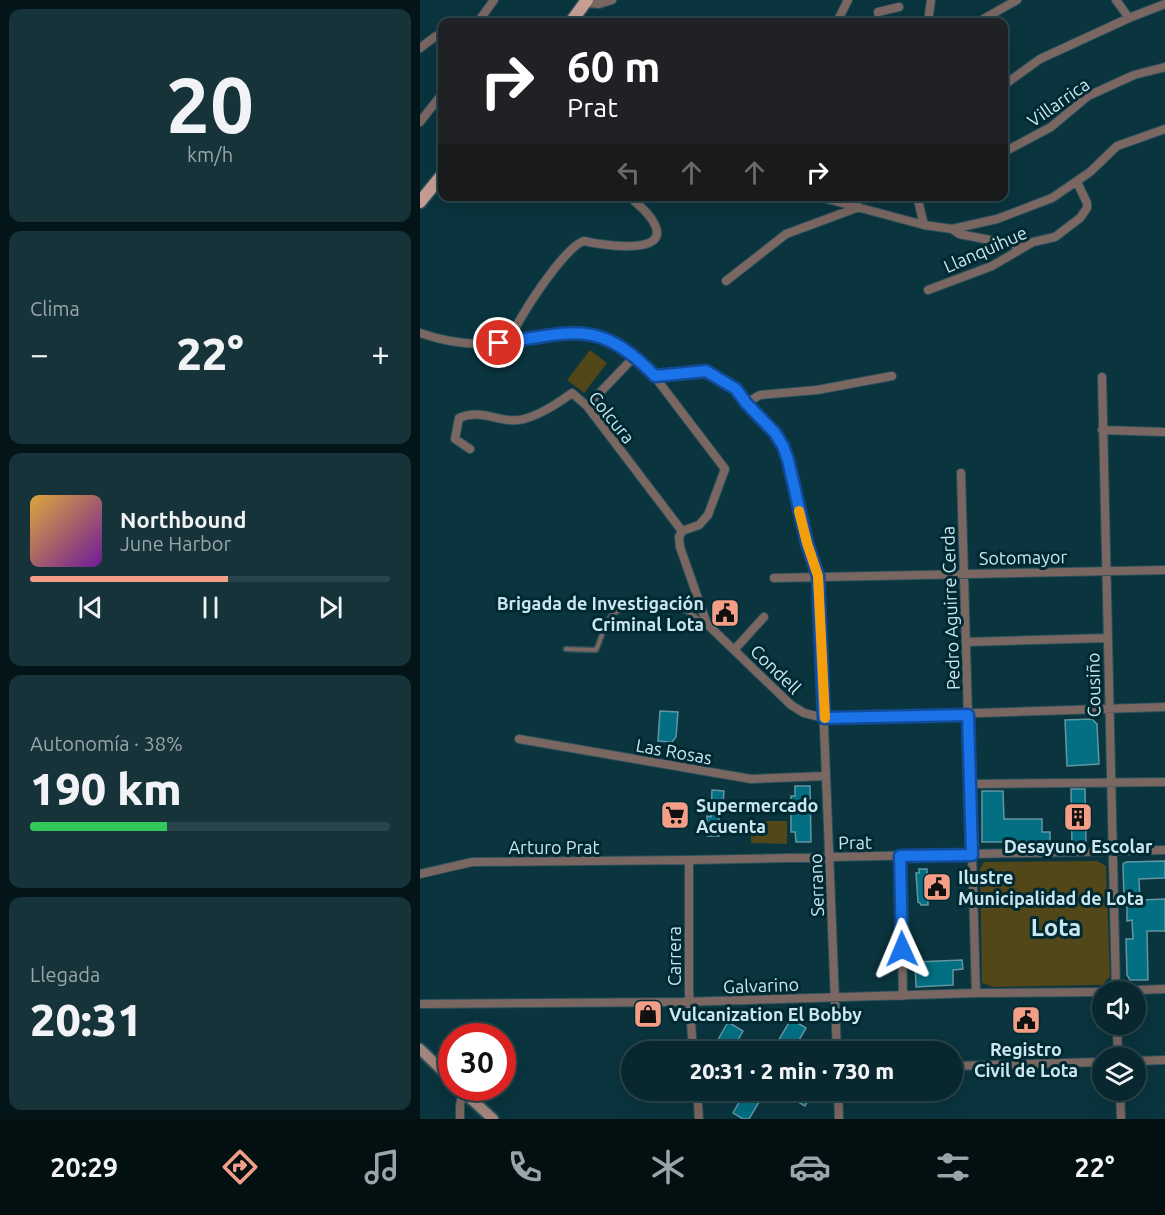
<!DOCTYPE html>
<html lang="es">
<meta charset="utf-8">
<style>
body{margin:0;font-family:Ubuntu,sans-serif;background:#16333a;color:#f1f3f6;height:100vh;display:flex;flex-direction:column;font-size:22px;white-space:nowrap}
*{box-sizing:border-box;margin:0}
p{font-size:20px;color:#98a5aa}
.icon{flex:none;width:33px;height:33px;fill:none;stroke:currentColor;stroke-width:2;stroke-linecap:round;stroke-linejoin:round}
.map{position:relative;flex:1;overflow:hidden}
.side{display:flex;flex-direction:column;gap:9px;padding:9px;background:#041519;width:420px}
.side>*{flex:none}
.banner{position:absolute;left:18px;top:18px;width:570px;height:183px;border-radius:12px;box-shadow:0 6px 24px #0002,0 0 0 2px #29444a;background:#202124;color:#fff;overflow:hidden}
.controls{position:absolute;left:672px;top:981px;display:grid;gap:12px}
.controls a{display:grid;place-items:center;width:54px;height:54px;border-radius:50%;background:#08272e;box-shadow:0 6px 24px #0002,0 0 0 2px #29444a;font-size:30px}
.speed{position:absolute;left:18px;top:1023px;display:flex;gap:12px;font-size:30px;font-weight:700;text-align:center}
.speed>*{display:grid;place-content:center;width:78px;height:78px;border-radius:50%;background:#08272e;box-shadow:0 6px 24px #0002,0 0 0 2px #29444a;line-height:1}
.speed .limit{border:9px solid #d22;background:#fff;color:#111}
.pin{position:absolute;display:grid;place-items:center;width:51px;height:51px;color:#fff;margin:-26px;border:3px solid #fff;border-radius:50%;box-shadow:0 2px 6px #0007}
.me{position:absolute;width:66px;margin:-33px;rotate:359deg;stroke-linejoin:round;filter:drop-shadow(0 0 4px #0008)}
.turn{display:flex;align-items:center;gap:21px;height:126px;padding:0 30px;font-size:27px}
.turn .icon{width:78px;height:78px;stroke-width:2.5}
.turn b{display:block;font-size:42px;line-height:51px}
.lanes{display:flex;align-items:center;height:57px;padding:0 30px;background:#0003;justify-content:center;gap:30px;direction:ltr}
.lanes .off{opacity:.35}
.big{font-size:45px;font-weight:800;line-height:1.1}
.side .tile{flex:1;display:flex;flex-direction:column;justify-content:center;gap:9px;min-width:0;padding:0 21px;border-radius:12px;background:#16333a}
.side .dial{align-items:center;gap:0}
.dial b{font-size:78px;line-height:1}
.song{display:flex;align-items:center;gap:18px}
.cover{width:72px;height:72px;border-radius:9px;background:linear-gradient(135deg,hsl(40 70% 55%),hsl(280 70% 35%))}
.played{height:6px;border-radius:3px;background:linear-gradient(90deg,#f49e87 55%,#29444a 55%)}
.keys{display:flex;justify-content:space-around;direction:ltr}
.heat{display:flex;justify-content:space-between;align-items:center;font-size:33px;direction:ltr}
.charge{height:9px;border-radius:4px;background:linear-gradient(90deg,#34c759 38%,#29444a 0)}
.trip{position:absolute;left:201px;top:1041px;width:342px;height:60px;border-radius:30px;background:#08272e;box-shadow:0 6px 24px #0002,0 0 0 2px #29444a;font-weight:800;line-height:60px;text-align:center}
.menu{display:flex;height:96px;justify-content:space-around;align-items:center;background:#031012;color:#98a5aa}
.menu .icon{width:42px;height:42px}
.menu .active{color:#f49e87}
.menu b{font-size:27px;color:#f1f3f6}
main{display:flex;flex:1;min-height:0}
.map>svg:first-child{display:block}
.green{fill:#524718}
.building{fill:#026f82;stroke:#6196a4;stroke-width:1.5}
.lines{fill:none;stroke-linecap:round;stroke-linejoin:round}
.lane-casing{stroke:#29505a;stroke-width:7}
.street-casing{stroke:#29505a;stroke-width:10}
.secondary-casing{stroke:#29505a;stroke-width:14}
.primary-casing{stroke:#29505a;stroke-width:15}
.lane{stroke:#7b6762;stroke-width:4}
.street{stroke:#7b6762;stroke-width:8}
.secondary{stroke:#a6877e;stroke-width:10}
.primary{stroke:#c79f94;stroke-width:12}
.route-casing{stroke:#114b97;stroke-width:15}
.route{stroke:#1a73e8;stroke-width:10}
.slow{stroke:#f59e0b;stroke-width:10}
.labels{text-anchor:middle;dominant-baseline:central;stroke-width:6;stroke-linejoin:round;paint-order:stroke}
.street-label{font-size:18px;fill:#cbe6ed;stroke:#002a33}
.poi-label{font-size:18px;font-weight:bold;fill:#cbe6ed;stroke:#002a33;text-anchor:start}
.district-label{font-size:24px;font-weight:bold;fill:#cbe6ed;stroke:#002a33}
</style>
<main>
<section class="side">
<div class="tile dial"><b>20</b><p>km/h</p></div>
<div class="tile"><p>Clima</p>
<div class="heat"><a>−</a><b class="big">22°</b><a>+</a></div>
</div>
<div class="tile">
<div class="song"><i class="cover"></i><div><b>Northbound</b><p>June Harbor</p></div></div>
<div class="played"></div>
<div class="keys"><svg class="icon" aria-label="previous" viewBox="0 0 24 24"><path d="M18 5L8 12l10 7zM5 5v14"/></svg><svg class="icon" aria-label="pause" viewBox="0 0 24 24"><path d="M8 5v14M16 5v14"/></svg><svg class="icon" aria-label="next" viewBox="0 0 24 24"><path d="M6 5l10 7-10 7zM19 5v14"/></svg></div>
</div>
<div class="tile"><p>Autonomía · 38%</p><b class="big">190 km</b><div class="charge"></div></div>
<div class="tile"><p>Llegada</p><b class="big">20:31</b></div>
</section>
<div class="map">
<svg width="745" height="1119" viewBox="0 0 745 1119">
<rect width="100%" height="100%" fill="#0a343e"/>
<!-- green -->
<path class="green" d="M170 350 187 363 164 393 147 380Z
M331 821H367V844L331 843Z
M677 861 686 866 690 977 682 985 573 987 562 983 560 869 564 862Z"/>
<!-- building -->
<path class="building" d="M240 711 258 712 256 737 252 742 238 741Z
M672 719 677 724 679 764 647 766 645 720Z
M375 786H390L391 842H376L375 832H371V796H375Z
M651 789H665L666 844H652Z
M292 790 304 791 303 805H299V836H287V816L291 817Z
M562 791H583L584 819H622V832H630V842H562Z
M745 861V878L719 879 720 900 745 899V931H727L728 980H710L707 975 706 939H713L712 920 707 921V900H704L703 864 706 862Z
M499 869H507L508 905H501L500 903 498 902 496 873H499Z
M542 960 543 969 533 970V985L496 987 495 962Z
M371 1019 386 1028 372 1052 357 1043Z
M308 1022 323 1031 311 1052H291Z
M326 1090 342 1097 329 1119H323L313 1113Z
M375 1090H394L385 1106 371 1098Z"/>
<g class="lines">
<!-- lane casing -->
<g class="lane-casing">
<path id="lane" d="M146 649 176 650C182 638 184 620 196 612 205 605 250 605 262 609 270 612 278 619 286 624"/>
</g>
<!-- street casing -->
<g class="street-casing">
<path id="street" d="M696 0 709 18
M166 3 179 4 192 0
M58 22 74 0
M417 22 428 0
M460 22 458 12 479 7
M508 22 511 0
M558 22 597 0
M0 48 16 36H22
M584 85 620 59 709 18 745 4
M0 122 22 94
M584 152 631 127 668 96 714 75 745 67
M396 196 504 225 532 229 577 219 632 198 670 172 697 146 745 129
M497 196 504 225
M532 229 539 234 596 245 605 243
M306 281 366 234 439 207
M508 290 572 266 613 242 635 237 660 218 667 208V203L657 182
M0 333C29 343 57 347 87 342 114 338 147 326 175 334 199 342 218 359 235 377L286 371 316 389 326 403 355 433 366 453 387 543 398 576 417 1052
M89 342C95 322 145 246 164 241 176 244 250 257 235 225 230 213 218 205 209 196
M235 377 305 469 288 515 279 525 262 531
M682 377 696 992
M326 403 340 395 397 390 472 376
M167 406 215 356
M682 430 745 432
M50 449 35 439 39 418C57 410 71 418 89 420 108 423 137 404 152 393L167 406 262 531
M541 473 556 993
M262 531 259 537 260 547 287 624 371 705 384 713 404 718 745 707
M354 578 745 570
M546 642 687 638
M314 650 344 617
M99 739 331 779 406 776
M550 784 745 782
M480 856 483 996
M269 860V992L273 1052
M0 874 52 862 269 860 745 850
M693 991 745 989
M0 1004 262 1002 556 993 682 992
M697 1024 698 1058
M716 1061 745 1060
M532 1066 682 1062
M277 1090 279 1119
M418 1090 419 1119
M700 1090 701 1119
M40 1119V1105L43 1092"/>
</g>
<!-- secondary casing -->
<g class="secondary-casing">
<path id="secondary" d="M0 1049 32 1080
M39 1088 73 1119"/>
</g>
<!-- primary casing -->
<g class="primary-casing">
<path id="primary" d="M151 22 167 0
M0 202 22 175"/>
</g>
<!-- lane -->
<use href="#lane" class="lane"/>
<!-- street -->
<use href="#street" class="street"/>
<!-- secondary -->
<use href="#secondary" class="secondary"/>
<!-- primary -->
<use href="#primary" class="primary"/>
</g>
<g class="lines">
<!-- route casing -->
<g class="route-casing">
<path id="route" d="M79 343C152 333 178 317 235 376L286 371 316 389 326 403 355 433 363 446 368 460 387 543 398 576 404 718 548 715 552 855 480 856 482 949"/>
</g>
<!-- route -->
<use href="#route" class="route"/>
<!-- slow -->
<path class="slow" d="M379 511 387 543 398 576 405 718"/>
</g>
<!-- icons -->
<defs>
<g id="civic-square" transform="scale(1.5)"><rect x="-9" y="-9" width="18" height="18" rx="4" fill="#f49e87" stroke="#002a33"/><path d="M-.6-6.5H3V-4.5H.6V-3L4-1V1h2V6H-6V1h2V-1L-.6-3ZM-1.2 2.5V6h2.4V2.5Z" fill="#111"/></g>
<g id="supermarket-square" transform="scale(1.5)"><rect x="-9" y="-9" width="18" height="18" rx="4" fill="#f49e87" stroke="#002a33"/><path d="M-6-5.5h2.5l.6 2H6L4.5 2H-2.5L-4.4-4H-6ZM-1.5 3.2a1.3 1.3 0 1 0 .1 0ZM3 3.2a1.3 1.3 0 1 0 .1 0Z" fill="#111"/></g>
<g id="building-square" transform="scale(1.5)"><rect x="-9" y="-9" width="18" height="18" rx="4" fill="#f49e87" stroke="#002a33"/><path d="M-4-6H4V6H1V3H-1V6H-4ZM-2.5-4.3h1.7v1.8h-1.7ZM.8-4.3h1.7v1.8H.8ZM-2.5-1h1.7V.8h-1.7ZM.8-1h1.7V.8H.8Z" fill="#111"/></g>
<g id="shop-square" transform="scale(1.5)"><rect x="-9" y="-9" width="18" height="18" rx="4" fill="#f49e87" stroke="#002a33"/><path d="M-5-2.5h2.3a2.7 3.5 0 0 1 5.4 0H5L5.5 6h-11ZM-1.5-2.5h3a1.5 2.3 0 0 0-3 0Z" fill="#111"/></g>
</defs>
<g fill-rule="evenodd">
<use href="#civic-square" x="305" y="613"/>
<use href="#supermarket-square" x="255" y="815"/>
<use href="#building-square" x="658" y="817"/>
<use href="#civic-square" x="517" y="887"/>
<use href="#shop-square" x="228" y="1014"/>
<use href="#civic-square" x="606" y="1020"/>
</g>
<g class="labels">
<!-- street labels -->
<g class="street-label">
<text transform="translate(638 102) rotate(-35)">Villarrica</text>
<text transform="translate(565 249) rotate(-24)">Llanquihue</text>
<text transform="translate(192 417) rotate(51)">Colcura</text>
<text transform="translate(603 557) rotate(-1)">Sotomayor</text>
<text transform="translate(530 608) rotate(-92)">Pedro Aguirre Cerda</text>
<text transform="translate(356 669) rotate(44)">Condell</text>
<text transform="translate(673 685) rotate(-91)">Cousiño</text>
<text transform="translate(254 751) rotate(10)">Las Rosas</text>
<text transform="translate(435 842) rotate(-1)">Prat</text>
<text x="134" y="847">Arturo Prat</text>
<text transform="translate(396 885) rotate(-92)">Serrano</text>
<text transform="translate(254 956) rotate(-90)">Carrera</text>
<text transform="translate(341 985) rotate(-2)">Galvarino</text>
</g>
<!-- poi labels -->
<g class="poi-label">
<text x="284" y="603" text-anchor="end">Brigada de Investigación<tspan x="284" dy="21">Criminal Lota</tspan></text>
<text x="276" y="805">Supermercado<tspan x="276" dy="21">Acuenta</tspan></text>
<text x="658" y="846" text-anchor="middle">Desayuno Escolar</text>
<text x="538" y="877">Ilustre<tspan x="538" dy="21">Municipalidad de Lota</tspan></text>
<text x="249" y="1014">Vulcanization El Bobby</text>
<text x="606" y="1049" text-anchor="middle">Registro<tspan x="606" dy="21">Civil de Lota</tspan></text>
</g>
<!-- district labels -->
<g class="district-label">
<text x="636" y="927">Lota</text>
</g>
</g>
</svg>
<div class="controls">
<a><svg class="icon" aria-label="sound" viewBox="0 0 24 24"><path d="M4 9h4l5-4v14l-5-4H4zM17 9q2 3 0 6"/></svg></a>
<a><svg class="icon" aria-label="layers" viewBox="0 0 24 24"><path d="M12 4l9 5-9 5-9-5zM3 14l9 5 9-5"/></svg></a>
</div>
<div class="speed"><div class="limit">30</div></div>
<div class="pin" style="left:79px;top:343px;background:#d93025"><svg class="icon" aria-label="arrive" viewBox="0 0 24 24"><path d="M6 21V4h12l-3 4 3 4H6"/></svg></div>
<svg class="me" style="left:482px;top:949px" viewBox="-20 -20 40 40"><path d="M0-17L14 15 0 8-14 15z" fill="#1a73e8" stroke="#fff" stroke-width="4"/></svg>
<div class="trip">20:31 · 2 min · 730 m</div>
<div class="banner">
<div class="turn"><svg class="icon" aria-label="right" viewBox="0 0 24 24"><path d="M7 20v-9h11M14 6l5 5-5 5"/></svg><div><b>60 m</b>Prat</div></div>
<div class="lanes"><svg class="icon off" aria-label="left" viewBox="0 0 24 24"><path d="M17 20v-9H6M10 6l-5 5 5 5"/></svg><svg class="icon off" aria-label="ahead" viewBox="0 0 24 24"><path d="M12 20V5M6 11l6-6 6 6"/></svg><svg class="icon off" aria-label="ahead" viewBox="0 0 24 24"><path d="M12 20V5M6 11l6-6 6 6"/></svg><svg class="icon" aria-label="right" viewBox="0 0 24 24"><path d="M7 20v-9h11M14 6l5 5-5 5"/></svg></div>
</div>
</div>
</main>
<nav class="menu">
<b>20:29</b>
<svg class="icon active" aria-label="directions" viewBox="0 0 24 24"><path d="M12 3l9 9-9 9-9-9zM9 14v-3h6M13 9l2 2-2 2"/></svg>
<svg class="icon" aria-label="music" viewBox="0 0 24 24"><path d="M9 18V5l10-2v13"/><circle cx="6" cy="18" r="3"/><circle cx="16" cy="16" r="3"/></svg>
<svg class="icon" aria-label="phone" viewBox="0 0 24 24"><path d="M5 4h4l2 5-3 2q2 4 5 5l2-3 5 2v4C11 20 4 13 5 4z"/></svg>
<svg class="icon" aria-label="climate" viewBox="0 0 24 24"><path d="M12 3v18M4 7l16 10M4 17L20 7"/></svg>
<svg class="icon" aria-label="car" viewBox="0 0 24 24"><path d="M5 17H2v-5l4-1 3-4h7l3 4 3 1v5h-3M9 17h6M6 11h13"/><circle cx="7" cy="17" r="2"/><circle cx="17" cy="17" r="2"/></svg>
<svg class="icon" aria-label="filters" viewBox="0 0 24 24"><path d="M4 7h16M4 17h16"/><circle cx="9" cy="7" r="2"/><circle cx="15" cy="17" r="2"/></svg>
<b>22°</b>
</nav>
